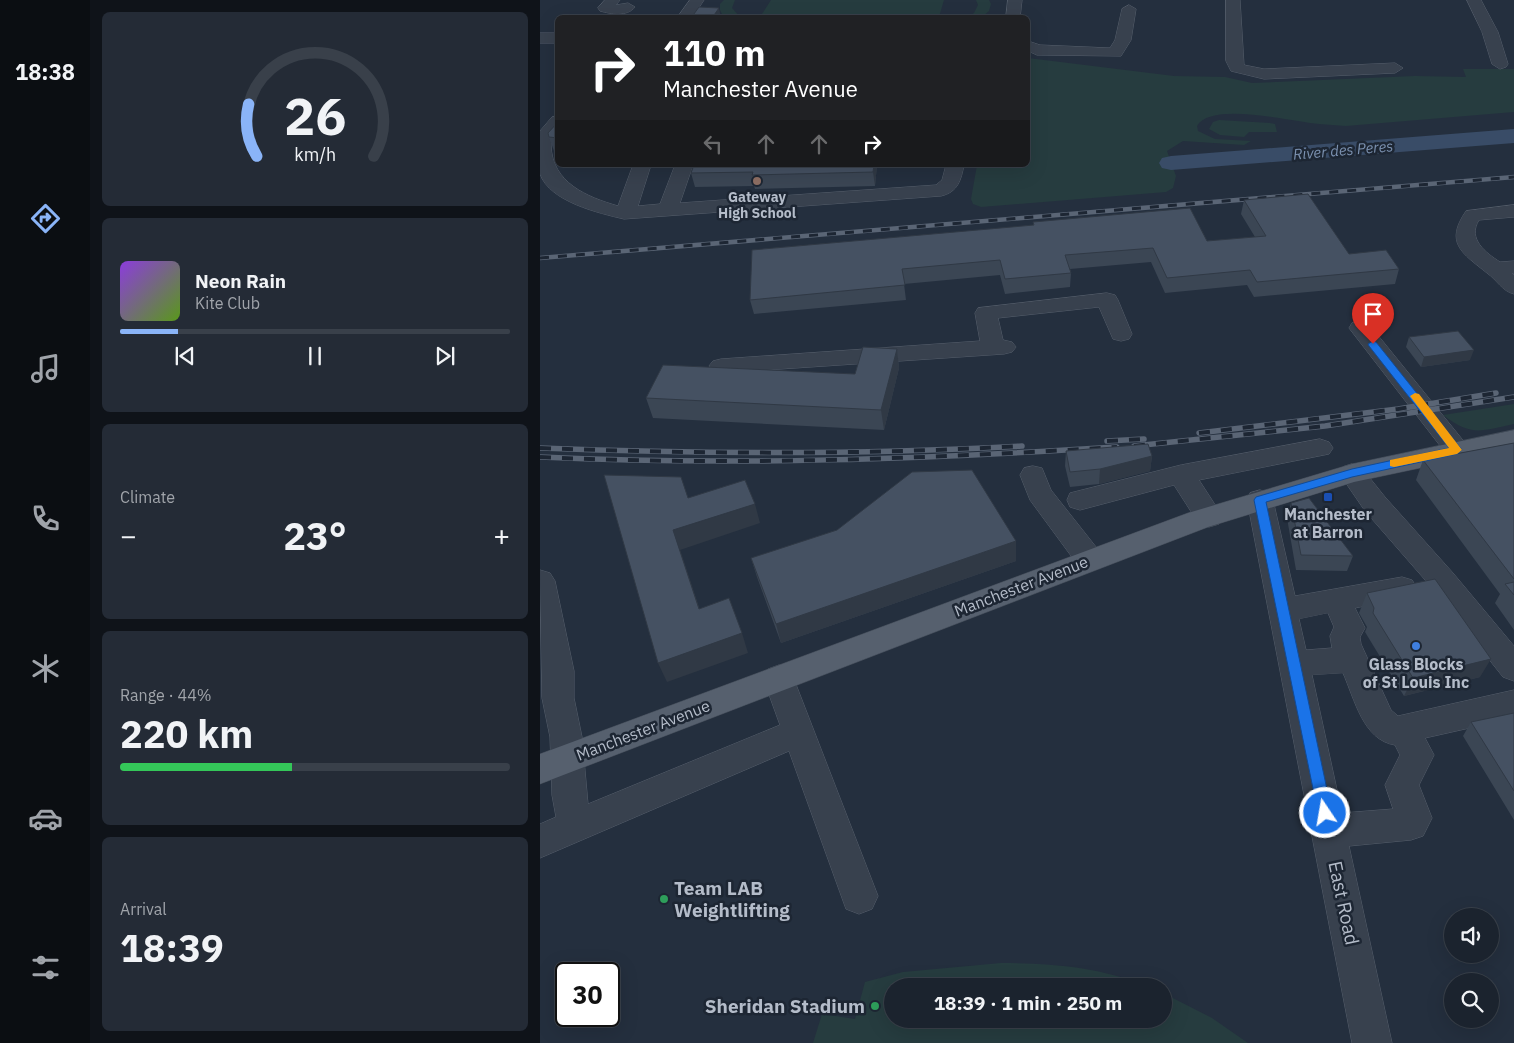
<!DOCTYPE html>
<meta charset="utf-8">
<style>
body{margin:0;font-family:"IBM Plex Sans",sans-serif;background:#242b36;color:#f1f3f6;height:100vh;display:flex;flex-direction:column;font-size:19px;white-space:nowrap}
*{box-sizing:border-box;margin:0}
p{font-size:16px;color:#a0a4aa}
.icon{flex:none;width:28px;height:28px;fill:none;stroke:currentColor;stroke-width:2;stroke-linecap:round;stroke-linejoin:round}
.map{position:relative;flex:1;overflow:hidden}
.panel{display:flex;flex-direction:column;gap:12px;padding:12px;background:#0f1319;width:450px}
.panel>*{flex:none}
.hud{position:absolute;left:15px;top:15px;width:475px;height:152px;border-radius:8px;box-shadow:0 5px 20px #0002,0 0 0 1px #39404a;background:#202124;color:#fff;overflow:hidden}
.buttons{position:absolute;left:904px;top:908px;display:grid;gap:10px}
.buttons a{display:grid;place-items:center;width:55px;height:55px;border-radius:50%;background:#1b232e;box-shadow:0 5px 20px #0002,0 0 0 1px #39404a;font-size:25px}
.speed{position:absolute;left:15px;top:962px;display:flex;gap:10px;font-size:25px;font-weight:700;text-align:center}
.speed>*{display:grid;place-content:center;width:65px;height:65px;border-radius:50%;background:#1b232e;box-shadow:0 5px 20px #0002,0 0 0 1px #39404a;line-height:1}
.speed .limit{border:2px solid #111;border-radius:8px;background:#fff;color:#111}
.pin{position:absolute;display:grid;place-items:center;width:42px;height:42px;color:#fff;margin:-51px -21px;border-radius:50% 50% 50% 0;rotate:-45deg;box-shadow:0 0 5px #0007}
.pin .icon{rotate:45deg}
.me{position:absolute;width:55px;margin:-28px;rotate:348deg;stroke-linejoin:round;filter:drop-shadow(0 0 4px #0008)}
.turn{display:flex;align-items:center;gap:18px;height:105px;padding:0 25px;font-size:22px}
.turn .icon{width:65px;height:65px;stroke-width:2.5}
.turn b{display:block;font-size:35px;line-height:42px}
.lanes{display:flex;align-items:center;height:48px;padding:0 25px;background:#0003;justify-content:center;gap:25px;direction:ltr}
.lanes .off{opacity:.35}
.big{font-size:38px;font-weight:700;line-height:1.1}
.panel .card{flex:1;display:flex;flex-direction:column;justify-content:center;gap:8px;min-width:0;padding:0 18px;border-radius:8px;background:#242b36}
.panel .dial{align-items:center;gap:0}
.dial svg{height:130px;overflow:visible;fill:none;stroke:#39404a;stroke-width:7;stroke-linecap:round;text-anchor:middle}
.dial text{fill:#f1f3f6;stroke:none}
.song{display:flex;align-items:center;gap:15px}
.cover{width:60px;height:60px;border-radius:8px;background:linear-gradient(135deg,hsl(270 70% 55%),hsl(90 70% 35%))}
.played{height:5px;border-radius:2px;background:linear-gradient(90deg,#8ab4f8 15%,#39404a 15%)}
.keys{display:flex;justify-content:space-around;direction:ltr}
.heat{display:flex;justify-content:space-between;align-items:center;font-size:28px;direction:ltr}
.charge{height:8px;border-radius:4px;background:linear-gradient(90deg,#34c759 44%,#39404a 0)}
.trip{position:absolute;left:344px;top:978px;width:288px;height:50px;border-radius:25px;background:#1b232e;box-shadow:0 5px 20px #0002,0 0 0 1px #39404a;font-weight:700;line-height:50px;text-align:center}
main{display:flex;flex:1;min-height:0}
.tabs{display:flex;flex-direction:column;width:90px;justify-content:space-around;align-items:center;background:#0b0e12;color:#a0a4aa}
.tabs .icon{width:35px;height:35px}
.tabs .selected{color:#8ab4f8}
.tabs b{font-size:22px;color:#f1f3f6}
.map>svg:first-child{display:block}
.green{fill:#263c3f}
.lines{fill:none;stroke-linecap:round;stroke-linejoin:round}
.river{fill:#394c67;fill-rule:evenodd}
.minor-casing{stroke:#565f6c;stroke-width:1}
.major-casing{stroke:#414a57;stroke-width:1}
.minor{fill:#38414e;fill-rule:evenodd}
.major{fill:#56606e;fill-rule:evenodd}
.rail-far1-casing{stroke:#5a6575;stroke-width:4.5}
.rail-casing{stroke:#5a6575;stroke-width:5.5}
.rail-far1{stroke:#1d2633;stroke-width:3;stroke-dasharray:9;stroke-linecap:butt}
.rail{stroke:#1d2633;stroke-width:4;stroke-dasharray:11;stroke-linecap:butt}
.wall{fill:#3b4654}
.shaded-wall{fill:#303945}
.building{fill:#455162;stroke:#303945}
.route{fill:#1a73e8;stroke:#114b97}
.slow{fill:#f59e0b}
.education-dot{fill:#8d6e63;stroke:#1d2633;stroke-width:2}
.transit-dot{fill:#1a4fb4;stroke:#1d2633;stroke-width:2}
.shop-dot{fill:#3f7fe0;stroke:#1d2633;stroke-width:2}
.leisure-dot{fill:#2e9e5b;stroke:#1d2633;stroke-width:2}
.labels{text-anchor:middle;dominant-baseline:central;stroke-width:5;stroke-linejoin:round;paint-order:stroke}
.far-poi-label{font-size:14px;font-weight:bold;fill:#b4bcc9;stroke:#1d2633}
.far-water-label{font-size:15px;font-style:italic;fill:#7c92b1;stroke:#1d2633}
.poi-label{font-size:16px;font-weight:bold;fill:#b4bcc9;stroke:#1d2633}
.street-label{font-size:16px;fill:#b4bcc9;stroke:#1d2633}
.near-poi-label{font-size:19px;font-weight:bold;fill:#b4bcc9;stroke:#1d2633;text-anchor:start}
.near-street-label{font-size:19px;fill:#b4bcc9;stroke:#1d2633}
</style>
<main>
<nav class="tabs">
<b>18:38</b>
<svg class="icon selected" aria-label="directions" viewBox="0 0 24 24"><path d="M12 3l9 9-9 9-9-9zM9 14v-3h6M13 9l2 2-2 2"/></svg>
<svg class="icon" aria-label="music" viewBox="0 0 24 24"><path d="M9 18V5l10-2v13"/><circle cx="6" cy="18" r="3"/><circle cx="16" cy="16" r="3"/></svg>
<svg class="icon" aria-label="phone" viewBox="0 0 24 24"><path d="M5 4h4l2 5-3 2q2 4 5 5l2-3 5 2v4C11 20 4 13 5 4z"/></svg>
<svg class="icon" aria-label="climate" viewBox="0 0 24 24"><path d="M12 3v18M4 7l16 10M4 17L20 7"/></svg>
<svg class="icon" aria-label="car" viewBox="0 0 24 24"><path d="M5 17H2v-5l4-1 3-4h7l3 4 3 1v5h-3M9 17h6M6 11h13"/><circle cx="7" cy="17" r="2"/><circle cx="17" cy="17" r="2"/></svg>
<svg class="icon" aria-label="filters" viewBox="0 0 24 24"><path d="M4 7h16M4 17h16"/><circle cx="9" cy="7" r="2"/><circle cx="15" cy="17" r="2"/></svg>
</nav>
<section class="panel">
<div class="card dial"><svg viewBox="0 0 100 80">
<path d="M14 69A42 42 0 1 1 86 69"/>
<path d="M14 69A42 42 0 0 1 9 37" stroke="#8ab4f8"/>
<text x="50" y="56" font-size="32" font-weight="700">26</text>
<text x="50" y="72" font-size="11">km/h</text>
</svg></div>
<div class="card">
<div class="song"><i class="cover"></i><div><b>Neon Rain</b><p>Kite Club</p></div></div>
<div class="played"></div>
<div class="keys"><svg class="icon" aria-label="previous" viewBox="0 0 24 24"><path d="M18 5L8 12l10 7zM5 5v14"/></svg><svg class="icon" aria-label="pause" viewBox="0 0 24 24"><path d="M8 5v14M16 5v14"/></svg><svg class="icon" aria-label="next" viewBox="0 0 24 24"><path d="M6 5l10 7-10 7zM19 5v14"/></svg></div>
</div>
<div class="card"><p>Climate</p>
<div class="heat"><a>−</a><b class="big">23°</b><a>+</a></div>
</div>
<div class="card"><p>Range · 44%</p><b class="big">220 km</b><div class="charge"></div></div>
<div class="card"><p>Arrival</p><b class="big">18:39</b></div>
</section>
<div class="map">
<svg width="974" height="1043" viewBox="0 0 974 1043">
<rect width="100%" height="100%" fill="#242f3e"/>
<!-- green -->
<path class="green" d="M184 0H195L192 8 200 17 183 16 180 10V4Z
M231 0H404L399 17H220Z
M436 0H449L451 4 449 11 442 17H428L434 13 438 5Z
M488 58 634 76 685 77 712 83 875 76 926 77 923 69H974V112L806 126C797 125 788 125 779 124 754 122 671 101 657 126L658 131 675 139 711 141 704 145 643 141 627 151 636 176 633 188 626 192 441 207 433 204 431 199 437 165H488Z
M679 120 730 123 735 124 737 132H709L704 137 680 135 669 129 673 122Z
M974 404V424C940 431 932 437 903 415Z
M461 963C511 963 560 967 607 986H352V1019H622L623 993 672 1018 708 1043H273L282 1014 315 1019 325 982 363 972Z"/>
<g class="lines">
<!-- river -->
<path class="river" d="M974 129V143L631 170 622 168 619 163 622 158 631 156Z"/>
<!-- minor casing -->
<g class="minor-casing">
<path id="minor" d="M65 0H80L76 5 88 3 95 7C87 17 71 14 60 11L58 8Z
M150 0H164L152 18H137Z
M468 0H482L480 18H466Z
M686 0H700L704 65 724 69 855 63 863 68 855 73 724 79 691 71 686 61Z
M927 0H941L958 32 968 64 966 67 960 69 952 64 942 32Z
M589 5 596 9 591 40 581 56 497 55 488 51V41L500 45 570 48 575 40 582 9Z
M0 33H18V43H0Z
M18 116C18 120 19 127 18 132 16 137 11 139 11 145 12 183 47 197 78 206L93 165H111L98 206 120 204 135 165H153L140 203 396 185 402 180 406 165H424C421 180 418 192 401 196L84 219C59 213 10 202 0 174 0 164 0 141 0 131L12 117Z
M974 205V217L939 220C927 239 946 253 960 262L974 261V273H972L974 275V294C962 291 957 280 947 273 922 253 904 243 926 211Z
M567 293 575 295 578 300 592 334 589 339 581 341 573 339 559 307 458 318 463 340 472 342 476 347 472 352 464 354 181 373 173 371 169 366 173 361 181 359 440 341 435 313 438 308Z
M820 321 828 323 926 444 930 450 926 456 917 459 908 456 809 328 812 323Z
M780 439 789 442 793 448 789 454 659 480 683 517 679 524 669 527 659 524 634 485 540 510 530 507 527 500 530 493 641 465Z
M812 464 821 467 845 497 913 573 974 646V681L963 677 893 589 825 511 799 473 803 467Z
M493 466 502 468 511 490 560 552 564 560 560 568 550 571 540 568 490 500 480 475 484 468Z
M720 490 730 493 733 500 755 596 862 577 872 580 877 588 872 596 815 608 825 628 820 637 821 644 851 710 858 716 974 690V718L885 738 894 755 879 785 892 818 883 836 871 840 809 846 852 1043H812L707 500 710 493ZM788 613 794 627 790 636 792 648 766 650 759 619ZM803 673C815 700 823 740 855 745L860 755 845 785 853 809 802 813 772 675Z
M0 570 10 573 15 581 34 671V698L42 737 48 804 240 725 223 678 228 669 239 665 250 669 338 896 332 909 319 914 306 909 249 751 0 858V824L16 817 12 795 10 737 2 698Z"/>
</g>
<!-- major casing -->
<g class="major-casing">
<path id="major" d="M974 430V448L814 482 668 527 0 784V754L648 513 812 464Z"/>
</g>
<!-- minor -->
<use href="#minor" class="minor"/>
<!-- major -->
<use href="#major" class="major"/>
<!-- rail-far1 casing -->
<g class="rail-far1-casing">
<path id="rail-far1" d="M0 258 974 177"/>
</g>
<!-- rail casing -->
<g class="rail-casing">
<path id="rail" d="M659 433 858 409 956 393
M567 441 604 439
M594 446 785 426 974 397
M0 448C161 454 321 455 482 446
M0 457C193 466 385 459 577 447"/>
</g>
<!-- rail-far1 -->
<use href="#rail-far1" class="rail-far1"/>
<!-- rail -->
<use href="#rail" class="rail"/>
</g>
<!-- wall -->
<path class="wall" d="M18 122V151H14L9 137Z
M154 165H337L335 186 215 189 214 186 155 187 151 173Z
M704 200 809 254 859 269 855 284 714 297 707 285 625 293 611 262 530 269 531 273 530 287 465 294 460 275 364 284 366 300 214 314 210 300 493 225V222L667 241 715 237 701 214Z
M869 337 930 360 881 367 866 347Z
M357 349 359 368 344 430 113 418 106 398 315 374Z
M974 443V630L955 603 960 594 876 480 883 460Z
M526 451 612 456 610 471 559 484 530 487 525 466Z
M751 503 813 556 807 571 756 570 747 518Z
M476 541V561L241 643 217 577 211 558Z
M827 593 940 677 864 696 825 632 827 627 819 613Z
M974 713V820L923 736 931 722Z"/>
<!-- shaded-wall -->
<path class="shaded-wall" d="M179 8 181 18H172Z
M334 165H337L335 186 333 172Z
M357 349 359 368 344 430 341 410Z
M934 350 930 360 881 367 884 357Z
M612 456 610 471 559 484 560 469Z
M215 504 220 523 140 550 166 628 159 609 133 530Z
M476 541V561L241 643 236 624Z
M202 633 208 653 127 682 118 663Z
M951 659 940 677 864 696 873 678Z"/>
<!-- building -->
<path class="building" d="M159 7 179 8 172 18H151Z
M18 122V138L9 137 8 133Z
M154 165H334L333 172 212 175 213 172 151 173Z
M768 194 809 254 846 250 859 269 717 282 710 270 627 278 613 248 525 255 531 273 465 279 460 260 362 269 365 285 210 300 212 250 494 225 493 222 650 208 667 241 726 236 704 200Z
M918 331 934 350 884 357 869 337Z
M323 347 357 349 341 410 106 398 123 365 315 374Z
M974 443V579L883 460Z
M608 444 612 456 560 469 530 472 526 451Z
M432 470 476 541 236 624 211 558 297 530 372 472Z
M64 475 141 477 148 498 205 480 215 504 133 530 159 609 189 598 202 633 118 663Z
M769 498 813 556 761 555 751 503Z
M895 579 951 659 873 678 833 613 834 608 827 593Z
M974 582V595L965 584Z
M974 713V791L931 722Z"/>
<!-- route -->
<path class="route" d="M833 341 836 342 922 450 917 454 812 477 726 502 792 813 790 817 785 819 780 817 778 813 714 500 716 497 812 469 909 448 829 346 828 344Z"/>
<!-- slow -->
<path class="slow" d="M875 393 879 394 922 450 917 454 854 467 850 466V460L909 448 870 396Z"/>
<!-- markers -->
<circle class="education-dot" cx="217" cy="181" r="5"/>
<rect class="transit-dot" x="783" y="492" width="10" height="10" rx="2.5"/>
<circle class="shop-dot" cx="876" cy="646" r="5"/>
<g class="leisure-dot">
<circle cx="124" cy="899" r="5"/>
<circle cx="335" cy="1006" r="5"/>
</g>
<g class="labels">
<!-- far-poi labels -->
<g class="far-poi-label">
<text x="217" y="197">Gateway<tspan x="217" dy="16">High School</tspan></text>
</g>
<!-- far-water labels -->
<g class="far-water-label">
<text transform="translate(803 150) rotate(-5)">River des Peres</text>
</g>
<!-- poi labels -->
<g class="poi-label">
<text x="788" y="514">Manchester<tspan x="788" dy="18">at Barron</tspan></text>
<text x="876" y="664">Glass Blocks<tspan x="876" dy="18">of St Louis Inc</tspan></text>
</g>
<!-- street labels -->
<g class="street-label">
<text transform="translate(481 586) rotate(-21)">Manchester Avenue</text>
<text transform="translate(103 730) rotate(-21)">Manchester Avenue</text>
</g>
<!-- near-poi labels -->
<g class="near-poi-label">
<text x="134" y="888">Team LAB<tspan x="134" dy="22">Weightlifting</tspan></text>
<text x="325" y="1006" text-anchor="end">Sheridan Stadium</text>
</g>
<!-- near-street labels -->
<g class="near-street-label">
<text transform="translate(804 903) rotate(78)">East Road</text>
</g>
</g>
</svg>
<div class="buttons">
<a><svg class="icon" aria-label="sound" viewBox="0 0 24 24"><path d="M4 9h4l5-4v14l-5-4H4zM17 9q2 3 0 6"/></svg></a>
<a><svg class="icon" aria-label="search" viewBox="0 0 24 24"><circle cx="10" cy="10" r="6"/><path d="M15 15l6 6"/></svg></a>
</div>
<div class="speed"><div class="limit">30</div></div>
<div class="pin" style="left:833px;top:344px;background:#d93025"><svg class="icon" aria-label="arrive" viewBox="0 0 24 24"><path d="M6 21V4h12l-3 4 3 4H6"/></svg></div>
<svg class="me" style="left:785px;top:813px" viewBox="-20 -20 40 40"><circle r="17" fill="#1a73e8" stroke="#fff" stroke-width="3"/><path d="M0-11L8 9 0 5-8 9z" fill="#fff"/></svg>
<div class="trip">18:39 · 1 min · 250 m</div>
<div class="hud">
<div class="turn"><svg class="icon" aria-label="right" viewBox="0 0 24 24"><path d="M7 20v-9h11M14 6l5 5-5 5"/></svg><div><b>110 m</b>Manchester Avenue</div></div>
<div class="lanes"><svg class="icon off" aria-label="left" viewBox="0 0 24 24"><path d="M17 20v-9H6M10 6l-5 5 5 5"/></svg><svg class="icon off" aria-label="ahead" viewBox="0 0 24 24"><path d="M12 20V5M6 11l6-6 6 6"/></svg><svg class="icon off" aria-label="ahead" viewBox="0 0 24 24"><path d="M12 20V5M6 11l6-6 6 6"/></svg><svg class="icon" aria-label="right" viewBox="0 0 24 24"><path d="M7 20v-9h11M14 6l5 5-5 5"/></svg></div>
</div>
</div>
</main>
